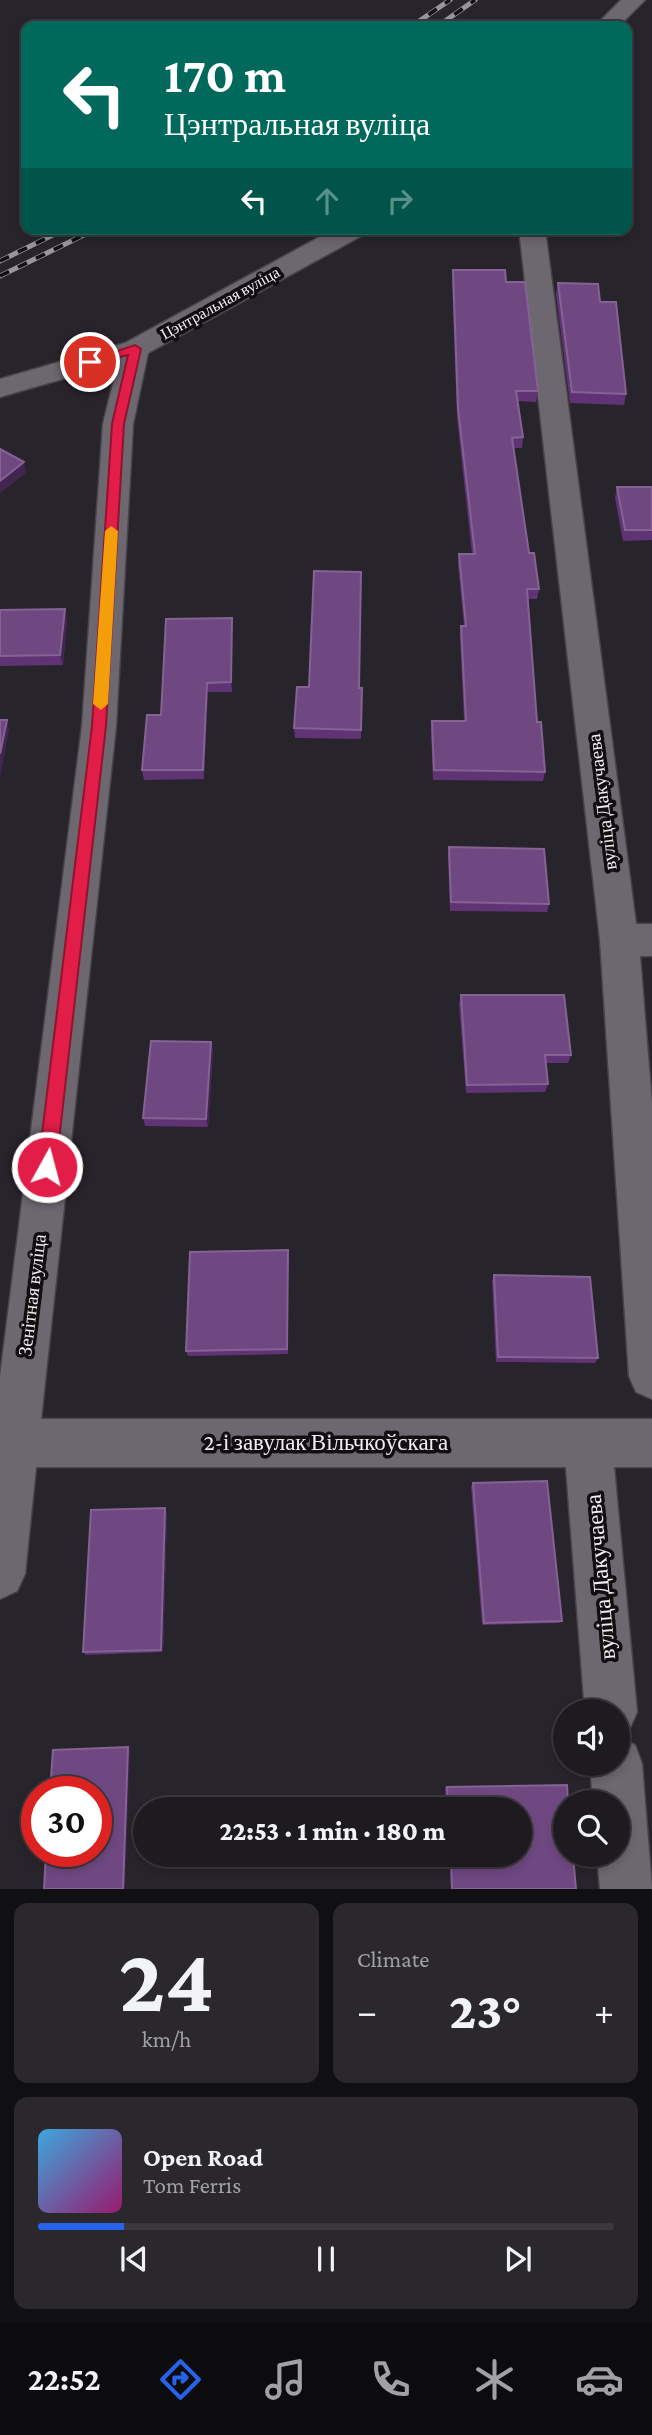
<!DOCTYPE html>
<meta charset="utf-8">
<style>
body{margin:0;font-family:"Crimson Pro",serif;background:#2b282d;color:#f1f3f6;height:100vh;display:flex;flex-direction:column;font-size:26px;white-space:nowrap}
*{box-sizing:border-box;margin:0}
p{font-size:23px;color:#a1a1a5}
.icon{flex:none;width:38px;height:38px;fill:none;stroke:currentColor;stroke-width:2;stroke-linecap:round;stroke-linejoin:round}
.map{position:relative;height:1889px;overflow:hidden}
.side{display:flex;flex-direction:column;gap:14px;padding:14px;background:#100f12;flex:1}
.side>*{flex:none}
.top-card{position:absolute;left:21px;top:21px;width:611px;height:214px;border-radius:14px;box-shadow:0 4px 10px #0003,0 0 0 2px #3c393e;background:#00695c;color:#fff;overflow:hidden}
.controls{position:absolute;left:553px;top:1699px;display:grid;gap:14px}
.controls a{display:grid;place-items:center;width:77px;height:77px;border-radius:50%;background:#1e1b20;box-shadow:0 4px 10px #0003,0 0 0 2px #3c393e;font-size:35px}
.speed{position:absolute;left:21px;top:1776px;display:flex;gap:14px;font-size:35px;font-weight:700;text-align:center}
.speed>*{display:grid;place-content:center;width:91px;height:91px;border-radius:50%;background:#1e1b20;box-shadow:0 4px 10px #0003,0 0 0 2px #3c393e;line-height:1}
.speed .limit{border:10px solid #d22;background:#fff;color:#111}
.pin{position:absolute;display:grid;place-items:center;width:60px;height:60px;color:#fff;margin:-30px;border:4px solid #fff;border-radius:50%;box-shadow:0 2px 7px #0007}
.me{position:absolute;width:77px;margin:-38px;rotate:7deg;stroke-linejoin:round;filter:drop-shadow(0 0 5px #0008)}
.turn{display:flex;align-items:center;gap:24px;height:147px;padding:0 28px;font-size:32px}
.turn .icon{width:91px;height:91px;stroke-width:2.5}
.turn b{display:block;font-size:49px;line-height:60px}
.lanes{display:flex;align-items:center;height:66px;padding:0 28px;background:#0003;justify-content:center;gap:35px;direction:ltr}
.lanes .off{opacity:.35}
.big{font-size:52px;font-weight:800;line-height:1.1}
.side .tile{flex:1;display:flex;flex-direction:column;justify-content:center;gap:10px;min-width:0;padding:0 24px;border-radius:14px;background:#2b282d}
.side .dial{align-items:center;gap:0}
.dial b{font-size:91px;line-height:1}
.song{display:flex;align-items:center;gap:21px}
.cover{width:84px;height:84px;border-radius:10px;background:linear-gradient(135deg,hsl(200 70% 55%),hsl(320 70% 35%))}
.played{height:7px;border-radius:4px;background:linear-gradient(90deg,#2563eb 15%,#3c393e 15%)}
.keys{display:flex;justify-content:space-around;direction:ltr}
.heat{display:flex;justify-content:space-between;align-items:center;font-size:38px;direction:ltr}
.side .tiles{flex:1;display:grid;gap:14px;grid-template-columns:1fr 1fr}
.tile:last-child{grid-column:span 2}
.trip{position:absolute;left:133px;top:1797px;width:399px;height:70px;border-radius:35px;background:#1e1b20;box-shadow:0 4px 10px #0003,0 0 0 2px #3c393e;font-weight:800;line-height:70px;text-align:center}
.dock{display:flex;height:112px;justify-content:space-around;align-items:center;background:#0c0b0d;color:#a1a1a5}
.dock .icon{width:49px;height:49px}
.dock .on{color:#2563eb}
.dock b{font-size:32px;color:#f1f3f6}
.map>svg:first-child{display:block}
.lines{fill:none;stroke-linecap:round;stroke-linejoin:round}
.minor-casing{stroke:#474348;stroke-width:3}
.minor{fill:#6d6870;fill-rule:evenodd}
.rail-casing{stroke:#99969b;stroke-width:5}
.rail{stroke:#100e11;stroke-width:3.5;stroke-dasharray:10;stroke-linecap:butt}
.wall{fill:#603474}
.shaded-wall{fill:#432551}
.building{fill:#6f4882;stroke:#846293;stroke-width:2}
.route{fill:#e11d48;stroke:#92132f;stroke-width:2}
.slow{fill:#f59e0b}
.labels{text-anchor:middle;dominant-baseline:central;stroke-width:7;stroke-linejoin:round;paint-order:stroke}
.far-street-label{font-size:16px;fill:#f0edf1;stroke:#100e11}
.street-label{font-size:19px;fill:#f0edf1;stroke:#100e11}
.near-street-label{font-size:23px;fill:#f0edf1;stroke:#100e11}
</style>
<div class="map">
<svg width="652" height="1889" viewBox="0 0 652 1889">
<rect width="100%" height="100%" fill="#28242b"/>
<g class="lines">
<!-- minor casing -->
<g class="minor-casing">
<path id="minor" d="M621 0H645L619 26H595Z
M334 229H367L363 235 148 353 133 424 116 726 41 1419H652V1467H614L637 1712 629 1730 618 1735V1712H585L566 1467H36L25 1574 17 1591 0 1599V1377L82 726 103 424 118 363 0 397V379L125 343Z
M519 229H545L636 924H652V956H640L652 1104V1399L636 1392 629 1376 600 940Z
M618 1738 635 1745 642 1764 652 1889H600L597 1855H618V1802H593L590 1764H618Z"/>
</g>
<!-- minor -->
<use href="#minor" class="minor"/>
<!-- rail casing -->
<g class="rail-casing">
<path id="rail" d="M412 26 450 0
M438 26 475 0
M0 261 65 229
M0 276 96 229"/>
</g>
<!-- rail -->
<use href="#rail" class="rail"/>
</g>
<!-- wall -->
<path class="wall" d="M453 270 506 282 538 391 536 402 518 401 523 437 522 448H513L529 553 539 589 537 599H528L537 722 545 772 543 781 433 780 431 731 432 721H464L460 636 461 626H464L458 564 459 554H472L457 418 452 280Z
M558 283 600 302 626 394 624 405 570 403 556 294Z
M617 487H652V540L623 541 615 498Z
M0 613 67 619 63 665 0 666Z
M232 628V692H208L204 779 144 780 142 770Z
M309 687 362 688 361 739 295 738 294 728Z
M449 847 549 904 547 912 450 911 448 856Z
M461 995 571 1055 568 1063H546L548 1084 545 1092 466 1093 459 1004Z
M211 1042 213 1050 208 1127 145 1126 143 1118Z
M288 1256V1354L188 1356 186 1351Z
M494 1275 598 1358 595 1363 496 1362 492 1281Z
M473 1483 562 1621 559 1623 482 1625 471 1487Z
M167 1512 163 1652 86 1655 83 1652Z
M567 1785 568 1802H565V1855H573L576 1889H451L449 1855H520V1810H446L445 1787Z"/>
<!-- shaded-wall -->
<path class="shaded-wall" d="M24 462 26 473 0 493V481Z
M65 609 67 619 63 665 60 655Z
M232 618V692L231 682Z
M207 683 208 692 204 779 203 770Z
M7 720 9 730 0 778V754Z
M211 1042 213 1050 208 1127 206 1119Z
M165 1508 167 1512 163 1652 161 1650Z
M128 1747 130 1748 125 1889H123Z"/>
<!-- building -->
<path class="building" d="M453 270H505L506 282H525L538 391H516L523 437 512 438 529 553H534L539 589H527L537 722H541L545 772 434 770 432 721H466L461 626H466L459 554H475L458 408Z
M558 283 598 284 600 302H616L626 394 572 392Z
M0 449 24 462 0 481Z
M617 487H652V530H625Z
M314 571 361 572 359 688H362L361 730 294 728 297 687H309Z
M65 609 60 655 0 656V610Z
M232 618 231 682 207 683 203 770H142L147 715H161L166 619Z
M0 720H7L0 754Z
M449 847 544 849 549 904 451 902Z
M461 995H564L571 1055H545L548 1084 467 1085Z
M151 1041 211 1042 206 1119 143 1118Z
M288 1250 287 1349 186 1351 190 1252Z
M494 1275 590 1277 598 1358 498 1357Z
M547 1481 562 1621 484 1623 473 1483Z
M165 1508 161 1650 83 1652 91 1510Z
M128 1747 123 1889H44L46 1852H96V1792H50L53 1750Z
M567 1785 568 1802H565V1855H573L576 1889H452L451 1855H520V1810H448L447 1787Z"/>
<!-- route -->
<path class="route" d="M135 345 141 349 124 424 106 726 56 1167 53 1173 47 1175 41 1173 38 1167 92 726 112 424 128 355 90 365 84 362Z"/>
<!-- slow -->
<path class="slow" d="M111 526 118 531 108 704 101 710 93 704 105 531Z"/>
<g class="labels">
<!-- far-street labels -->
<g class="far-street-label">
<text transform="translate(220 303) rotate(-29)">Цэнтральная вуліца</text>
</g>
<!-- street labels -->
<g class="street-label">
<text transform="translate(602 802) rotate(-97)">вуліца Дакучаева</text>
<text transform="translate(32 1295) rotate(-83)">Зенітная вуліца</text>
</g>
<!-- near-street labels -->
<g class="near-street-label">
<text x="326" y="1442">2-і завулак Вільчкоўскага</text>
<text transform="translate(600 1577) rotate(-95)">вуліца Дакучаева</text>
</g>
</g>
</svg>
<div class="controls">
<a><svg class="icon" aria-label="sound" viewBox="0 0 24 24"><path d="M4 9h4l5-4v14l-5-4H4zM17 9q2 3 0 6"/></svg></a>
<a><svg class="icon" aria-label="search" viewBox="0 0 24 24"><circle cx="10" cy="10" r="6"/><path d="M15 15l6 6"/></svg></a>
</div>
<div class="speed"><div class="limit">30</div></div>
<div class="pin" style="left:90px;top:362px;background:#d93025"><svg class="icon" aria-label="arrive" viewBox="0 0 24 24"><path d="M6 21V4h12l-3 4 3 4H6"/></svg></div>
<svg class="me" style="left:47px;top:1167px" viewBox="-20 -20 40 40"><circle r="17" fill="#e11d48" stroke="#fff" stroke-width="3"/><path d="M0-11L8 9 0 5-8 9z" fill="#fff"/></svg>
<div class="trip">22:53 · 1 min · 180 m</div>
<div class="top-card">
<div class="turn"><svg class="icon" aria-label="left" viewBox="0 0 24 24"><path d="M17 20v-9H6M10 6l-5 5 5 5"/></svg><div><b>170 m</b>Цэнтральная вуліца</div></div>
<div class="lanes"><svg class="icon" aria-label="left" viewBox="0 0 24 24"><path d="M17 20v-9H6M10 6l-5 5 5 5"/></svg><svg class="icon off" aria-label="ahead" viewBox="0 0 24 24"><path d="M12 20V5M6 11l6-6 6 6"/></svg><svg class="icon off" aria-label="right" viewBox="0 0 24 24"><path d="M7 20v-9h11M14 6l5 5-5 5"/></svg></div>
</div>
</div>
<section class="side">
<div class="tiles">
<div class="tile dial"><b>24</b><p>km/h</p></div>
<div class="tile"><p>Climate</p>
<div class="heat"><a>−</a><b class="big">23°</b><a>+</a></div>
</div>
<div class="tile">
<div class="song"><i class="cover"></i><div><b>Open Road</b><p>Tom Ferris</p></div></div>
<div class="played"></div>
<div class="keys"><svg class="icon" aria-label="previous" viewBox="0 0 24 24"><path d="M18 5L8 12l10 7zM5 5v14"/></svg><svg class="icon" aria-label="pause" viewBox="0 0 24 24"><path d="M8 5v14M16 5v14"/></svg><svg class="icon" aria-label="next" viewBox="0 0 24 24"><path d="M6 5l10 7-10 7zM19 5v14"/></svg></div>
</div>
</div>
</section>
<nav class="dock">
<b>22:52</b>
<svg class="icon on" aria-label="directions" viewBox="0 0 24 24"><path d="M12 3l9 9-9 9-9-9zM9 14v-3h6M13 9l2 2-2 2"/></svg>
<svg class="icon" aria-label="music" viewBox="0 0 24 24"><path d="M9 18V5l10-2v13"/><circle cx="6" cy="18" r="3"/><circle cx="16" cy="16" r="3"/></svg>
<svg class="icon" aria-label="phone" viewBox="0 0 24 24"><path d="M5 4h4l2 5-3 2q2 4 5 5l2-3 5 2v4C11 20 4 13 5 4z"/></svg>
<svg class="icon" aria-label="climate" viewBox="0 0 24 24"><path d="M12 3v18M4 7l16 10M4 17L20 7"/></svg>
<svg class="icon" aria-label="car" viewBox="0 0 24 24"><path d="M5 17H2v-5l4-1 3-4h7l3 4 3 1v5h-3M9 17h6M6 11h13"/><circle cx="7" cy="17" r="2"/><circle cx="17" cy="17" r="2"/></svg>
</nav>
